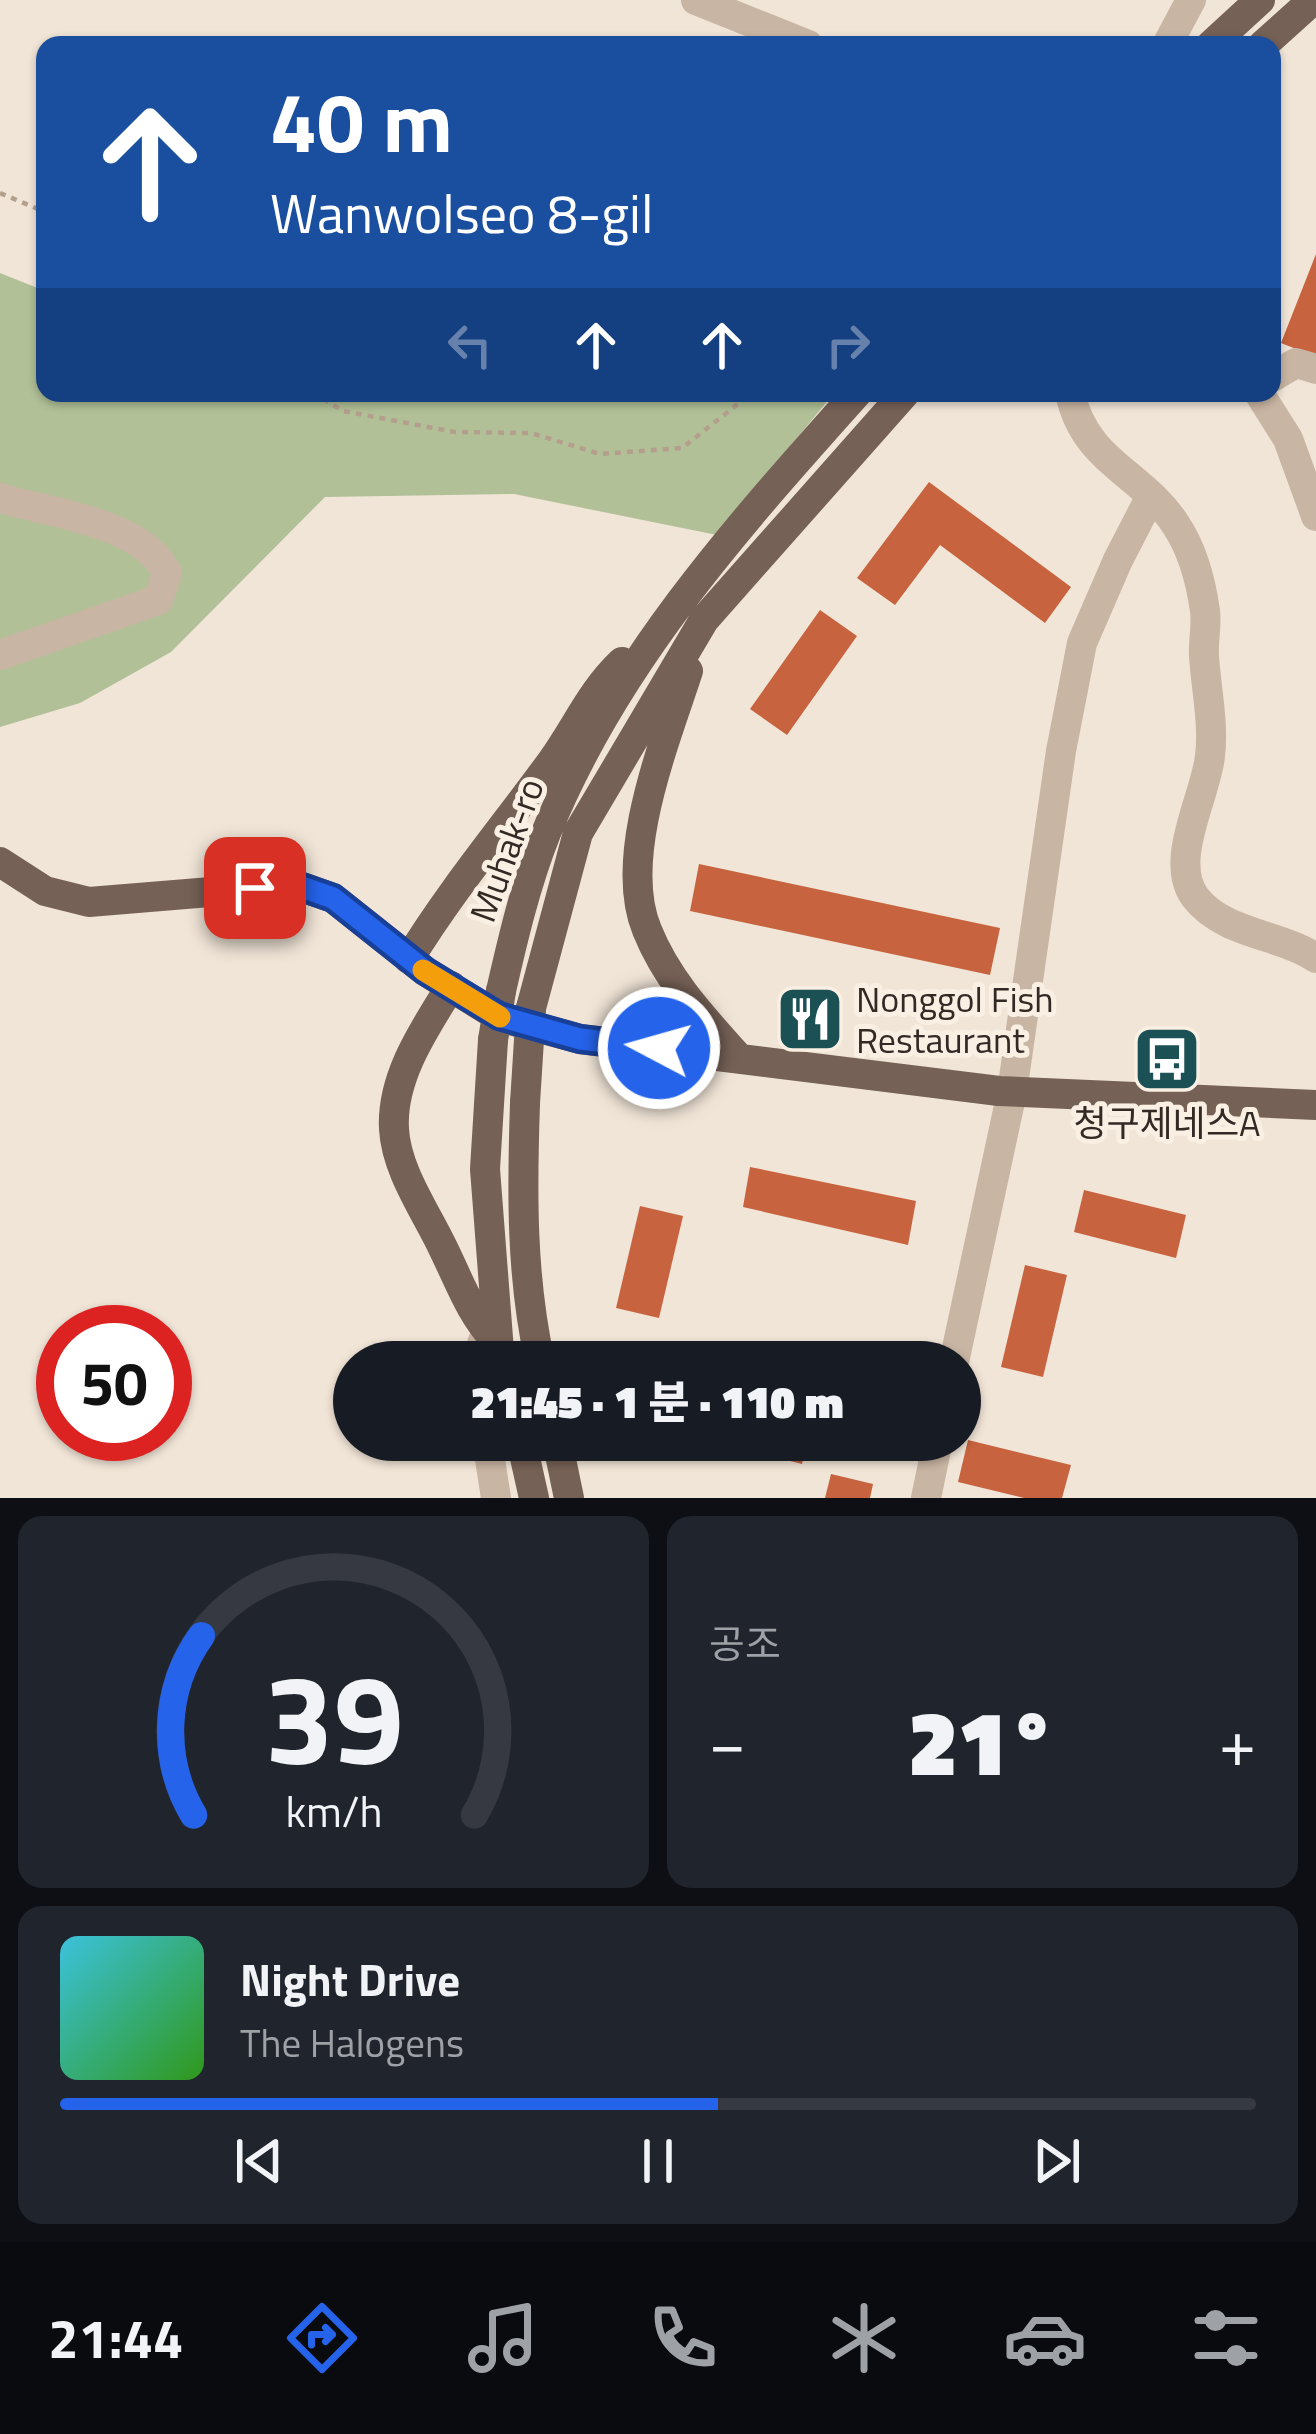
<!DOCTYPE html>
<html lang="ko">
<meta charset="utf-8">
<style>
body{margin:0;font-family:"Titillium Web","Noto Sans KR",sans-serif;background:#20242c;color:#f1f3f6;height:100vh;display:flex;flex-direction:column;font-size:45px;white-space:nowrap}
*{box-sizing:border-box;margin:0}
p{font-size:39px;color:#9ea1a6}
.icon{flex:none;width:66px;height:66px;fill:none;stroke:currentColor;stroke-width:2;stroke-linecap:round;stroke-linejoin:round}
.map{position:relative;height:1498px;overflow:hidden}
.details{display:flex;flex-direction:column;gap:18px;padding:18px;background:#0d0f14;flex:1}
.details>*{flex:none}
.guide{position:absolute;left:36px;top:36px;width:1245px;height:366px;border-radius:24px;box-shadow:0 3px 9px #0004;background:#1a4fa0;color:#fff;overflow:hidden}
.speed{position:absolute;left:36px;top:1305px;display:flex;gap:24px;font-size:60px;font-weight:700;text-align:center}
.speed>*{display:grid;place-content:center;width:156px;height:156px;border-radius:50%;background:#171b24;box-shadow:0 3px 9px #0004;line-height:1}
.speed .limit{border:18px solid #d22;background:#fff;color:#111}
.pin{position:absolute;display:grid;place-items:center;width:102px;height:102px;color:#fff;margin:-51px;border-radius:24px;box-shadow:0 6px 18px #0006}
.me{position:absolute;width:132px;margin:-66px;rotate:276deg;stroke-linejoin:round;filter:drop-shadow(0 0 9px #0008)}
.turn{display:flex;align-items:center;gap:42px;height:252px;padding:0 36px;font-size:54px}
.turn .icon{width:156px;height:156px;stroke-width:2.5}
.turn b{display:block;font-size:84px;line-height:102px}
.lanes{display:flex;align-items:center;height:114px;padding:0 36px;background:#0003;justify-content:center;gap:60px;direction:ltr}
.lanes .off{opacity:.35}
.big{font-size:90px;font-weight:800;line-height:1.1}
.details .card{flex:1;display:flex;flex-direction:column;justify-content:center;gap:18px;min-width:0;padding:0 42px;border-radius:24px;background:#20242c}
.details .dial{align-items:center;gap:0}
.dial svg{height:312px;overflow:visible;fill:none;stroke:#363941;stroke-width:7;stroke-linecap:round;text-anchor:middle}
.dial text{fill:#f1f3f6;stroke:none}
.song{display:flex;align-items:center;gap:36px}
.cover{width:144px;height:144px;border-radius:18px;background:linear-gradient(135deg,hsl(190 70% 55%),hsl(110 70% 35%))}
.played{height:12px;border-radius:6px;background:linear-gradient(90deg,#2563eb 55%,#363941 55%)}
.keys{display:flex;justify-content:space-around;direction:ltr}
.heat{display:flex;justify-content:space-between;align-items:center;font-size:66px;direction:ltr}
.details .tiles{flex:1;display:grid;gap:18px;grid-template-columns:1fr 1fr}
.card:last-child{grid-column:span 2}
.trip{position:absolute;left:333px;top:1341px;width:648px;height:120px;border-radius:60px;background:#171b24;box-shadow:0 3px 9px #0004;font-weight:800;line-height:120px;text-align:center}
.tabs{display:flex;height:192px;justify-content:space-around;align-items:center;background:#090b0e;color:#9ea1a6}
.tabs .icon{width:84px;height:84px}
.tabs .on{color:#2563eb}
.tabs b{font-size:54px;color:#f1f3f6}
.map>svg:first-child{display:block}
.green{fill:#b1c097}
.building{fill:#c7633e}
.lines{fill:none;stroke-linecap:round;stroke-linejoin:round}
.path{stroke:#b49f8d;stroke-width:4.5;stroke-dasharray:6 6;stroke-linecap:butt}
.minor{stroke:#c9b5a3;stroke-width:30}
.major{stroke:#766156;stroke-width:30}
.major-bridge{stroke:#766156;stroke-width:30}
.route-casing{stroke:#184099;stroke-width:30}
.route{stroke:#2563eb;stroke-width:21}
.slow{stroke:#f59e0b;stroke-width:21}
.labels{text-anchor:middle;dominant-baseline:central;stroke-width:10;stroke-linejoin:round;paint-order:stroke}
.street-label{font-size:36px;fill:#332a25;stroke:#f9efe3}
.poi-label{font-size:36px;fill:#332a25;stroke:#f9efe3;text-anchor:start}
</style>
<div class="map">
<svg width="1316" height="1498" viewBox="0 0 1316 1498">
<rect width="100%" height="100%" fill="#f1e5d7"/>
<!-- green -->
<path class="green" d="M0 273 45 291V393H834L717 535 514 494 325 497 171 652 80 703 0 727Z"/>
<!-- building -->
<path class="building" d="M1316 254V357L1281 343Z
M929 482 1071 587 1045 623 940 545 895 605 857 578Z
M820 610 857 636 787 735 750 709Z
M699 864 1000 928 990 975 690 911Z
M750 1167 916 1201 908 1245 743 1207Z
M1084 1190 1186 1215 1176 1258 1074 1232Z
M640 1206 683 1216 659 1318 616 1308Z
M1025 1265 1067 1275 1043 1377 1001 1367Z
M709 1440H807L802 1464Z
M968 1440 1071 1465 1062 1498H1024L958 1482Z
M831 1474 873 1484 870 1498H825Z"/>
<g class="lines">
<!-- path -->
<path class="path" d="M0 193 45 212
M313 393 343 411 455 432 531 433 600 454 682 448 752 393"/>
<!-- minor -->
<path class="minor" d="M696 0 808 45
M1167 45 1191 0
M1272 377 1296 363 1316 369
M1070 393C1085 463 1142 472 1176 525 1192 549 1201 582 1205 611 1207 625 1203 641 1204 656 1206 688 1214 724 1210 756 1206 796 1168 860 1195 897 1223 934 1280 934 1316 958
M1259 393 1288 439 1316 516
M0 498C50 513 143 522 167 573L158 600 0 655
M476 1362 483 1341 497 1343
M954 1362 1012 1092 1061 751 1082 643 1118 560 1150 498
M487 1440 496 1498
M926 1498 938 1440"/>
<!-- major -->
<path class="major" d="M1211 45 1260 0
M1263 45 1313 0
M688 671C665 742 617 858 647 930 667 980 703 1018 738 1057
M0 862 45 891 89 902 296 885 333 898 425 971 499 1017 580 1039 999 1091 1316 1105
M409 959C452 889 504 827 552 761 576 728 591 691 622 662
M451 986C425 1028 391 1077 394 1129 396 1170 426 1212 443 1248 462 1287 468 1309 497 1343
M501 991C513 938 526 883 546 833 614 664 738 526 857 393
M531 1008 578 833 704 620 905 393
M493 1040 485 1169 499 1351
M525 1103C522 1191 521 1276 540 1362
M521 1440 534 1498
M557 1440 569 1498"/>
<!-- major-bridge -->
<path class="major-bridge" d="M493 1040 501 991
M525 1103 531 1008"/>
</g>
<g class="lines">
<!-- route casing -->
<g class="route-casing">
<path id="route" d="M255 888 296 885 333 898 425 971 499 1016 580 1039 659 1048"/>
</g>
<!-- route -->
<use href="#route" class="route"/>
<!-- slow -->
<path class="slow" d="M423 970 500 1017"/>
</g>
<!-- icons -->
<defs>
<g id="restaurant-square" transform="scale(3.45)"><rect x="-9" y="-9" width="18" height="18" rx="4" fill="#1b5055" stroke="#f9efe3"/><path d="M-5-6h1v4h1v-4h1v4h1v-4h1v5L-1.5 .5V6h-2V.5L-5-1ZM5-6V6H3V1.5H1.5Q1.5-4 5-6Z" fill="#fff"/></g>
<g id="bus-square" transform="scale(3.45)"><rect x="-9" y="-9" width="18" height="18" rx="4" fill="#1b5055" stroke="#f9efe3"/><path d="M-5-6H5V4H4V6H2V4H-2V6H-4V4H-5ZM-3.5-4V0h7V-4ZM-3.5 1.2v1.5H-2V1.2ZM2 1.2v1.5H3.5V1.2Z" fill="#fff"/></g>
</defs>
<g fill-rule="evenodd">
<use href="#restaurant-square" x="810" y="1019"/>
<use href="#bus-square" x="1167" y="1059"/>
</g>
<g class="labels">
<!-- street labels -->
<g class="street-label">
<text transform="translate(506 850) rotate(-70)">Muhak-ro</text>
</g>
<!-- poi labels -->
<g class="poi-label">
<text x="856" y="998">Nonggol Fish<tspan x="856" dy="41">Restaurant</tspan></text>
<text x="1167" y="1122" text-anchor="middle">청구제네스A</text>
</g>
</g>
</svg>
<div class="speed"><div class="limit">50</div></div>
<div class="pin" style="left:255px;top:888px;background:#d93025"><svg class="icon" aria-label="arrive" viewBox="0 0 24 24"><path d="M6 21V4h12l-3 4 3 4H6"/></svg></div>
<svg class="me" style="left:659px;top:1048px" viewBox="-20 -20 40 40"><circle r="17" fill="#2563eb" stroke="#fff" stroke-width="3"/><path d="M0-11L8 9 0 5-8 9z" fill="#fff"/></svg>
<div class="trip">21:45 · 1 분 · 110 m</div>
<div class="guide">
<div class="turn"><svg class="icon" aria-label="ahead" viewBox="0 0 24 24"><path d="M12 20V5M6 11l6-6 6 6"/></svg><div><b>40 m</b>Wanwolseo 8-gil</div></div>
<div class="lanes"><svg class="icon off" aria-label="left" viewBox="0 0 24 24"><path d="M17 20v-9H6M10 6l-5 5 5 5"/></svg><svg class="icon" aria-label="ahead" viewBox="0 0 24 24"><path d="M12 20V5M6 11l6-6 6 6"/></svg><svg class="icon" aria-label="ahead" viewBox="0 0 24 24"><path d="M12 20V5M6 11l6-6 6 6"/></svg><svg class="icon off" aria-label="right" viewBox="0 0 24 24"><path d="M7 20v-9h11M14 6l5 5-5 5"/></svg></div>
</div>
</div>
<section class="details">
<div class="tiles">
<div class="card dial"><svg viewBox="0 0 100 80">
<path d="M14 69A42 42 0 1 1 86 69"/>
<path d="M14 69A42 42 0 0 1 16 23" stroke="#2563eb"/>
<text x="50" y="56" font-size="32" font-weight="700">39</text>
<text x="50" y="72" font-size="11">km/h</text>
</svg></div>
<div class="card"><p>공조</p>
<div class="heat"><a>−</a><b class="big">21°</b><a>+</a></div>
</div>
<div class="card">
<div class="song"><i class="cover"></i><div><b>Night Drive</b><p>The Halogens</p></div></div>
<div class="played"></div>
<div class="keys"><svg class="icon" aria-label="previous" viewBox="0 0 24 24"><path d="M18 5L8 12l10 7zM5 5v14"/></svg><svg class="icon" aria-label="pause" viewBox="0 0 24 24"><path d="M8 5v14M16 5v14"/></svg><svg class="icon" aria-label="next" viewBox="0 0 24 24"><path d="M6 5l10 7-10 7zM19 5v14"/></svg></div>
</div>
</div>
</section>
<nav class="tabs">
<b>21:44</b>
<svg class="icon on" aria-label="directions" viewBox="0 0 24 24"><path d="M12 3l9 9-9 9-9-9zM9 14v-3h6M13 9l2 2-2 2"/></svg>
<svg class="icon" aria-label="music" viewBox="0 0 24 24"><path d="M9 18V5l10-2v13"/><circle cx="6" cy="18" r="3"/><circle cx="16" cy="16" r="3"/></svg>
<svg class="icon" aria-label="phone" viewBox="0 0 24 24"><path d="M5 4h4l2 5-3 2q2 4 5 5l2-3 5 2v4C11 20 4 13 5 4z"/></svg>
<svg class="icon" aria-label="climate" viewBox="0 0 24 24"><path d="M12 3v18M4 7l16 10M4 17L20 7"/></svg>
<svg class="icon" aria-label="car" viewBox="0 0 24 24"><path d="M5 17H2v-5l4-1 3-4h7l3 4 3 1v5h-3M9 17h6M6 11h13"/><circle cx="7" cy="17" r="2"/><circle cx="17" cy="17" r="2"/></svg>
<svg class="icon" aria-label="filters" viewBox="0 0 24 24"><path d="M4 7h16M4 17h16"/><circle cx="9" cy="7" r="2"/><circle cx="15" cy="17" r="2"/></svg>
</nav>
